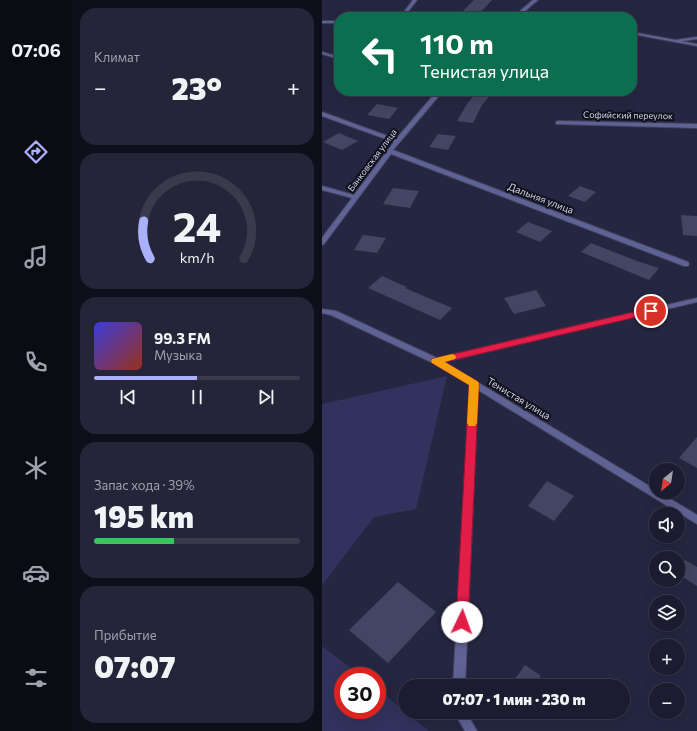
<!DOCTYPE html>
<html lang="ru">
<meta charset="utf-8">
<style>
body{margin:0;font-family:Commissioner,sans-serif;background:#252539;color:#f1f3f6;height:100vh;display:flex;flex-direction:column;font-size:15px;white-space:nowrap}
*{box-sizing:border-box;margin:0}
p{font-size:13px;color:#a0a1ab}
.icon{flex:none;width:22px;height:22px;fill:none;stroke:currentColor;stroke-width:2;stroke-linecap:round;stroke-linejoin:round}
.map{position:relative;flex:1;overflow:hidden}
.panel{display:flex;flex-direction:column;gap:8px;padding:8px;background:#0f0f1b;width:250px}
.panel>*{flex:none}
.banner{position:absolute;left:12px;top:12px;width:303px;height:84px;border-radius:16px;box-shadow:0 4px 16px #0002,0 0 0 1px #3a3a4d;background:#0b6e4f;color:#fff;overflow:hidden}
.needle{width:26px;rotate:210deg}
.fabs{position:absolute;left:327px;top:463px;display:grid;gap:8px}
.fabs a{display:grid;place-items:center;width:36px;height:36px;border-radius:50%;background:#1c1c31;box-shadow:0 4px 16px #0002,0 0 0 1px #3a3a4d;font-size:20px}
.speed{position:absolute;left:12px;top:667px;display:flex;gap:8px;font-size:20px;font-weight:700;text-align:center}
.speed>*{display:grid;place-content:center;width:52px;height:52px;border-radius:50%;background:#1c1c31;box-shadow:0 4px 16px #0002,0 0 0 1px #3a3a4d;line-height:1}
.speed .limit{border:6px solid #d22;background:#fff;color:#111}
.pin{position:absolute;display:grid;place-items:center;width:34px;height:34px;color:#fff;margin:-17px;border:2px solid #fff;border-radius:50%;box-shadow:0 1px 4px #0007}
.me{position:absolute;width:44px;margin:-22px;rotate:3deg;stroke-linejoin:round;filter:drop-shadow(0 0 3px #0008)}
.turn{display:flex;align-items:center;gap:14px;height:84px;padding:0 20px;font-size:18px}
.turn .icon{width:52px;height:52px;stroke-width:2.5}
.turn b{display:block;font-size:28px;line-height:34px}
.big{font-size:30px;font-weight:800;line-height:1.1}
.panel .card{flex:1;display:flex;flex-direction:column;justify-content:center;gap:6px;min-width:0;padding:0 14px;border-radius:16px;background:#252539}
.panel .dial{align-items:center;gap:0}
.dial svg{height:104px;overflow:visible;fill:none;stroke:#3a3a4d;stroke-width:7;stroke-linecap:round;text-anchor:middle}
.dial text{fill:#f1f3f6;stroke:none}
.song{display:flex;align-items:center;gap:12px}
.cover{width:48px;height:48px;border-radius:6px;background:linear-gradient(135deg,hsl(240 70% 55%),hsl(10 70% 35%))}
.played{height:4px;border-radius:2px;background:linear-gradient(90deg,#aab0fb 50%,#3a3a4d 50%)}
.keys{display:flex;justify-content:space-around;direction:ltr}
.heat{display:flex;justify-content:space-between;align-items:center;font-size:22px;direction:ltr}
.charge{height:6px;border-radius:3px;background:linear-gradient(90deg,#34c759 39%,#3a3a4d 0)}
.trip{position:absolute;left:76px;top:679px;width:232px;height:40px;border-radius:20px;background:#1c1c31;box-shadow:0 4px 16px #0002,0 0 0 1px #3a3a4d;font-weight:800;line-height:40px;text-align:center}
main{display:flex;flex:1;min-height:0}
.tabs{display:flex;flex-direction:column;width:72px;justify-content:space-around;align-items:center;background:#0b0b14;color:#a0a1ab}
.tabs .icon{width:28px;height:28px}
.tabs .selected{color:#aab0fb}
.tabs b{font-size:18px;color:#f1f3f6}
.map>svg:first-child{display:block}
.green{fill:#31335e}
.building{fill:#434562}
.lines{fill:none;stroke-linecap:round;stroke-linejoin:round}
.lane-casing{stroke:#41425b;stroke-width:2}
.street-casing{stroke:#41425b;stroke-width:2}
.lane{fill:#5f6294;fill-rule:evenodd}
.street{fill:#5f6294;fill-rule:evenodd}
.route{fill:#e11d48;stroke:#92132f}
.slow{fill:#f59e0b}
.labels{text-anchor:middle;dominant-baseline:central;stroke-width:4;stroke-linejoin:round;paint-order:stroke}
.far-street-label{font-size:9px;fill:#d1d3e5;stroke:#10111d}
.street-label{font-size:10px;fill:#d1d3e5;stroke:#10111d}
</style>
<main>
<nav class="tabs">
<b>07:06</b>
<svg class="icon selected" aria-label="directions" viewBox="0 0 24 24"><path d="M12 3l9 9-9 9-9-9zM9 14v-3h6M13 9l2 2-2 2"/></svg>
<svg class="icon" aria-label="music" viewBox="0 0 24 24"><path d="M9 18V5l10-2v13"/><circle cx="6" cy="18" r="3"/><circle cx="16" cy="16" r="3"/></svg>
<svg class="icon" aria-label="phone" viewBox="0 0 24 24"><path d="M5 4h4l2 5-3 2q2 4 5 5l2-3 5 2v4C11 20 4 13 5 4z"/></svg>
<svg class="icon" aria-label="climate" viewBox="0 0 24 24"><path d="M12 3v18M4 7l16 10M4 17L20 7"/></svg>
<svg class="icon" aria-label="car" viewBox="0 0 24 24"><path d="M5 17H2v-5l4-1 3-4h7l3 4 3 1v5h-3M9 17h6M6 11h13"/><circle cx="7" cy="17" r="2"/><circle cx="17" cy="17" r="2"/></svg>
<svg class="icon" aria-label="filters" viewBox="0 0 24 24"><path d="M4 7h16M4 17h16"/><circle cx="9" cy="7" r="2"/><circle cx="15" cy="17" r="2"/></svg>
</nav>
<section class="panel">
<div class="card"><p>Климат</p>
<div class="heat"><a>−</a><b class="big">23°</b><a>+</a></div>
</div>
<div class="card dial"><svg viewBox="0 0 100 80">
<path d="M14 69A42 42 0 1 1 86 69"/>
<path d="M14 69A42 42 0 0 1 9 40" stroke="#aab0fb"/>
<text x="50" y="56" font-size="32" font-weight="700">24</text>
<text x="50" y="72" font-size="11">km/h</text>
</svg></div>
<div class="card">
<div class="song"><i class="cover"></i><div><b>99.3 FM</b><p>Музыка</p></div></div>
<div class="played"></div>
<div class="keys"><svg class="icon" aria-label="previous" viewBox="0 0 24 24"><path d="M18 5L8 12l10 7zM5 5v14"/></svg><svg class="icon" aria-label="pause" viewBox="0 0 24 24"><path d="M8 5v14M16 5v14"/></svg><svg class="icon" aria-label="next" viewBox="0 0 24 24"><path d="M6 5l10 7-10 7zM19 5v14"/></svg></div>
</div>
<div class="card"><p>Запас хода · 39%</p><b class="big">195 km</b><div class="charge"></div></div>
<div class="card"><p>Прибытие</p><b class="big">07:07</b></div>
</section>
<div class="map">
<svg width="375" height="731" viewBox="0 0 375 731">
<rect width="100%" height="100%" fill="#252641"/>
<!-- green -->
<path class="green" d="M125 376 94 509 52 517 0 585V404Z
M0 646 39 676H21V710H55V689L107 731H0Z"/>
<!-- building -->
<path class="building" d="M152 0H170L154 17H135Z
M155 91 170 93 160 105 151 123 135 121 145 104Z
M55 104 76 108 67 119 45 115Z
M17 133 36 141 20 150 1 142Z
M116 134 134 136 126 150 107 147Z
M258 186 274 192 263 202 246 196Z
M71 188 97 191 88 208 61 204Z
M359 215 375 216V236L361 235Z
M206 222 230 231 218 242 194 232Z
M41 235 64 238 55 253 32 250Z
M269 243 315 261 337 268 327 280 259 252Z
M60 276 85 287 83 288 130 308 118 320 46 288Z
M214 290 224 306 192 314 182 298Z
M375 437V468L357 458Z
M225 481 252 496 232 521 206 506Z
M363 560 375 567V586L356 574V569Z
M76 582 114 612 66 663 27 630Z
M203 665 219 676 212 686H188Z"/>
<g class="lines">
<!-- lane casing -->
<g class="lane-casing">
<path id="lane" d="M375 37V39L353 42 351 41 353 40Z
M0 52 17 57V59L0 54Z"/>
</g>
<!-- street casing -->
<g class="street-casing">
<path id="street" d="M91 0H95L82 17H78Z
M211 0H216L203 11 229 17H220L200 13 196 17H191Z
M0 21H17V23H0Z
M310 32 375 44V46L310 34Z
M115 91H121L71 150 366 262 367 264 366 266H362L69 154 2 244 0 245V238L30 198 0 190V186L32 195 72 142 0 116V112L74 139Z
M236 121 375 124V128L234 124V122Z
M375 298V302L122 362 334 490V492H337L375 515V524L156 390 143 686H131L148 385 111 363 9 315 0 313V309L14 311 115 358Z
M132 712H144L155 731H143Z"/>
</g>
<!-- lane -->
<use href="#lane" class="lane"/>
<!-- street -->
<use href="#street" class="street"/>
</g>
<!-- route -->
<path class="route" d="M329 308 332 309 333 311 332 313 123 362 155 381 157 383 146 622 145 626 140 628 136 626 134 622 147 385 110 363 109 361 110 359Z"/>
<!-- slow -->
<path class="slow" d="M130 354 133 355 134 357 133 359 123 362 155 381 157 383 155 423 153 426H147L145 423 147 385 110 363 109 361 110 359Z"/>
<g class="labels">
<!-- far-street labels -->
<g class="far-street-label">
<text transform="translate(306 115) rotate(1)">Софийский переулок</text>
<text transform="translate(50 160) rotate(-53)">Банковская улица</text>
</g>
<!-- street labels -->
<g class="street-label">
<text transform="translate(219 198) rotate(21)">Дальняя улица</text>
<text transform="translate(197 398) rotate(31)">Тенистая улица</text>
</g>
</g>
</svg>
<div class="fabs">
<a><svg class="needle" viewBox="-14 -14 28 28"><path d="M0-13l5 13h-10z" fill="#e53935"/><path d="M0 13l5-13h-10z" fill="#a0a1ab"/></svg></a>
<a><svg class="icon" aria-label="sound" viewBox="0 0 24 24"><path d="M4 9h4l5-4v14l-5-4H4zM17 9q2 3 0 6"/></svg></a>
<a><svg class="icon" aria-label="search" viewBox="0 0 24 24"><circle cx="10" cy="10" r="6"/><path d="M15 15l6 6"/></svg></a>
<a><svg class="icon" aria-label="layers" viewBox="0 0 24 24"><path d="M12 4l9 5-9 5-9-5zM3 14l9 5 9-5"/></svg></a>
<a>+</a>
<a>−</a>
</div>
<div class="speed"><div class="limit">30</div></div>
<div class="pin" style="left:329px;top:311px;background:#d93025"><svg class="icon" aria-label="arrive" viewBox="0 0 24 24"><path d="M6 21V4h12l-3 4 3 4H6"/></svg></div>
<svg class="me" style="left:140px;top:622px" viewBox="-20 -20 40 40"><circle r="19" fill="#fff"/><path d="M0-13L10 11 0 6-10 11z" fill="#e11d48"/></svg>
<div class="trip">07:07 · 1 мин · 230 m</div>
<div class="banner">
<div class="turn"><svg class="icon" aria-label="left" viewBox="0 0 24 24"><path d="M17 20v-9H6M10 6l-5 5 5 5"/></svg><div><b>110 m</b>Тенистая улица</div></div>
</div>
</div>
</main>
